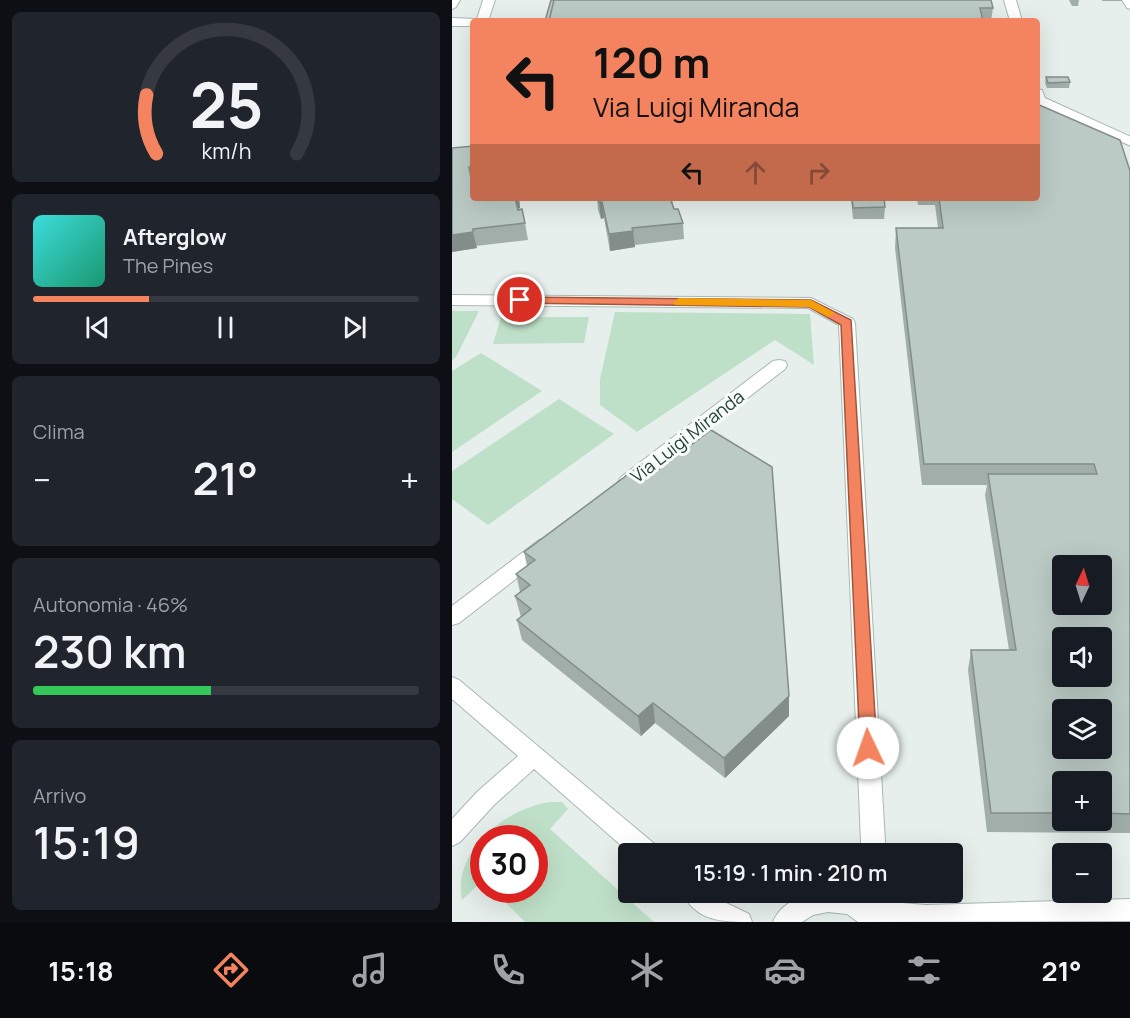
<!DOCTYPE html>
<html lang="it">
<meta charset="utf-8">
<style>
body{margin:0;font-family:Manrope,sans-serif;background:#20242c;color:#f1f3f6;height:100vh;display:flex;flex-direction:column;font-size:22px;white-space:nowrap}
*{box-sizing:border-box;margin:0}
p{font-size:20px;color:#9ea1a6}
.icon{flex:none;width:33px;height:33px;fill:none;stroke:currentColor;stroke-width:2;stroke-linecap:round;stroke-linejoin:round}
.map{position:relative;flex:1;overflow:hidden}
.details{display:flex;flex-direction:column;gap:12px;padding:12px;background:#0d0f14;width:452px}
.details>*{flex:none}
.top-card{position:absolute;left:18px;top:18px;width:570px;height:183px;border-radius:6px;box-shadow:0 6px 24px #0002;background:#f4845f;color:#111;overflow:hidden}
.needle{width:39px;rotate:4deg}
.controls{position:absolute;left:600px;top:555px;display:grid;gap:12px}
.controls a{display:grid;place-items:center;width:60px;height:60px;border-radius:6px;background:#171b24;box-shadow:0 6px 24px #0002;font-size:30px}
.speed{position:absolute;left:18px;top:825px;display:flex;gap:12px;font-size:30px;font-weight:700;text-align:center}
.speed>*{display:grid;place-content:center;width:78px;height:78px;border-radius:50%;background:#171b24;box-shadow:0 6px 24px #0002;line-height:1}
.speed .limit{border:9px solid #d22;background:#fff;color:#111}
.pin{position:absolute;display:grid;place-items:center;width:51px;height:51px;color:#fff;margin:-26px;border:3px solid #fff;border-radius:50%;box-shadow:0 2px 6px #0007}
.me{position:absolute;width:66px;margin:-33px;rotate:357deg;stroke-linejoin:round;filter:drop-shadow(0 0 4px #0008)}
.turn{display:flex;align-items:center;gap:21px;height:126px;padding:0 24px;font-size:27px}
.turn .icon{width:78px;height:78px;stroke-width:2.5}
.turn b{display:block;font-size:42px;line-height:51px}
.lanes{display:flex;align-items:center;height:57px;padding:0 24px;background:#0003;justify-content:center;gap:30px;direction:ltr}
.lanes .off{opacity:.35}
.big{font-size:45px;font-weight:600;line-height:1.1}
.details .tile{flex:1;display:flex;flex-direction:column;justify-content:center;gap:9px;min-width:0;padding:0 21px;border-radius:9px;background:#20242c}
.details .dial{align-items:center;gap:0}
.dial svg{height:156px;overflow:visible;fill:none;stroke:#363941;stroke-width:7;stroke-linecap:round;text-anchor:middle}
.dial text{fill:#f1f3f6;stroke:none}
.song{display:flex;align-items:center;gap:18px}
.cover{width:72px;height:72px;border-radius:9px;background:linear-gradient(135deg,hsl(180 70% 55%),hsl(160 70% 35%))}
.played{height:6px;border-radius:3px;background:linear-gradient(90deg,#f4845f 30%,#363941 30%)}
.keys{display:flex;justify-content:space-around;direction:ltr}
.heat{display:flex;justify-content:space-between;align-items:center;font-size:33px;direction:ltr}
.charge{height:9px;border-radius:4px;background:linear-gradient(90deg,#34c759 46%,#363941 0)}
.trip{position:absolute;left:166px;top:843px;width:345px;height:60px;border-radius:6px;background:#171b24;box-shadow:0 6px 24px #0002;font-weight:600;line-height:60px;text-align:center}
.dock{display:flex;height:96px;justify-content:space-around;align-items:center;background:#090b0e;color:#9ea1a6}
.dock .icon{width:42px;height:42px}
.dock .active{color:#f4845f}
.dock b{font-size:27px;color:#f1f3f6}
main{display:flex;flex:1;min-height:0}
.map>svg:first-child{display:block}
.green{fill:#bfe0c8}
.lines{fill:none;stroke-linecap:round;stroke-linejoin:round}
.minor-casing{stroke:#a8b8b2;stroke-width:2}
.minor{fill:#fff;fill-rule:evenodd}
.wall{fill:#a1aea9;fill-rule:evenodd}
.shaded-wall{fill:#838d89}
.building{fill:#bbcac4;stroke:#838d89;stroke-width:1.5;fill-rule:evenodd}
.route{fill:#f4845f;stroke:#9f563e;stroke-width:1.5}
.slow{fill:#f59e0b}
.labels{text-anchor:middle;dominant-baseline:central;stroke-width:6;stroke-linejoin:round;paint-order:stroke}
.street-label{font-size:18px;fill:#24423a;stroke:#f7fbf9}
</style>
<main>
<section class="details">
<div class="tile dial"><svg viewBox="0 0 100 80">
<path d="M14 69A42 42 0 1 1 86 69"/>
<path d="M14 69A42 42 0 0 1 9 39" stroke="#f4845f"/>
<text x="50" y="56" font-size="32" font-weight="700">25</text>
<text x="50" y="72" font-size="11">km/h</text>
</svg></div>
<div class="tile">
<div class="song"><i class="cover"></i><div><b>Afterglow</b><p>The Pines</p></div></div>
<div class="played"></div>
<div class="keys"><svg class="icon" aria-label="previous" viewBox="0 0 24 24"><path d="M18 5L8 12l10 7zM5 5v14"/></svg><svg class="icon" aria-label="pause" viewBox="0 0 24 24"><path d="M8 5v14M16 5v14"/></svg><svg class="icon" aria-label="next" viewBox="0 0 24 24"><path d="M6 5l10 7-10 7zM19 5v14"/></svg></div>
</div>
<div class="tile"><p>Clima</p>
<div class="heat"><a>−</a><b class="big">21°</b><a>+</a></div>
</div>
<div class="tile"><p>Autonomia · 46%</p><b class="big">230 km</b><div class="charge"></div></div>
<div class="tile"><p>Arrivo</p><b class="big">15:19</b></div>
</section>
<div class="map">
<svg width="679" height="922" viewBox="0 0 679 922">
<rect width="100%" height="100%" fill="#e6efeb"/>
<!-- green -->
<path class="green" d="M0 311H27L4 357 0 360Z
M163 312 358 314 362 365 323 340 185 432 148 405V379Z
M49 317H137L132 343 41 344Z
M29 353 90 391 0 452V371Z
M107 399 162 434 36 525 0 499V471Z
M97 802H110L116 809 98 829 202 922H73L41 890H82V838H32L31 880 10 900C0 850 54 809 97 802Z"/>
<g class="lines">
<!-- minor casing -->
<g class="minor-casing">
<path id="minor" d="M0 0H8L4 7 0 9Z
M31 0H43L36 21H21V26H0V18L25 19Z
M552 0H564L570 21H558Z
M670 0H679V9L675 8Z
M585 89 590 90 593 98 679 137V146L585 104Z
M0 295 359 298 401 319 403 323 433 842 430 854H406L409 842 387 325 356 308 0 305Z
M327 360 333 361 335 365 333 369 181 487 175 489 169 487 166 482 169 477 321 361Z
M94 538 101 540 104 545 101 550 7 623 0 625V606L87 540Z
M0 677 7 680 205 846 208 854H179L82 769 42 805 8 842 0 846V819L26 791 66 756 0 699Z
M230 892H260L270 901 297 914 300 922C271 922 244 922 230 892Z
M360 892H398L415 900 474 905 679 899V921L406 922 395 914 376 912 361 915 350 922H321C328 905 343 899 360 892Z"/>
</g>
<!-- minor -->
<use href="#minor" class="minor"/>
</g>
<!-- wall -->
<path class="wall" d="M617 0H627L626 6H620Z
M650 0H670V1H650Z
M541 8 539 21H93Z
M594 77 618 82 617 88H595L593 83Z
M678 171V833L535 832 516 670 519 650H557L533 495 535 485H470L443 248 444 228H486L483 205H466L465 198H585ZM610 782H650V820H610Z
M20 183 23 199 29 198H67L68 208 66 209 73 223 76 240 24 246 25 248 0 252Z
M145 198H220L221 205 222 209 231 223 232 239 183 245V247L158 251 152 218 149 219 146 210Z
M399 198H432L433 207 432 219H401Z
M72 552 337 696V716L273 778 203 723 189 736 70 640 65 620 69 617 63 596 68 592 64 574 75 566Z"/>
<!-- shaded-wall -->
<path class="shaded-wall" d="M17 167H21V183H20Z
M63 198H67L68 208 65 209Z
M147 202H150L152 218 149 219Z
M181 231 183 247 158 251 157 234Z
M21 232 25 248 0 252V235Z
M337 696V716L273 778 272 758Z
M201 703 203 723 189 736 186 716Z"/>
<!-- building -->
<path class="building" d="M99 0H102L97 21H93Z
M102 0H539L541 8H528L531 21H97Z
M594 77H616L618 82 596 83Z
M585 104 668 140 678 171V814L650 813V782H610V813H539L519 650H564L536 474H645L642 464H472L444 228H491L487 198H585ZM610 566H650V604H610ZM610 638H650V676H610ZM610 710H650V748H610Z
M21 146V167H17L21 189V198H23V199L29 198H63L66 210 70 209 73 223 21 229V232L0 235V148Z
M145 198H218L222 209H226L231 223 180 228 181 231 157 234 150 202H147Z
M400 198H432L433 207 401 208Z
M259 430 320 467 337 696 272 758 201 703 186 716 65 620 79 609 63 596 78 585 64 574 83 560 72 552 190 464 202 473Z"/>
<!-- route -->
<path class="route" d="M68 297 359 300 399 320 425 748 422 753 416 755 410 753 408 748 389 325 357 307 63 303 62 300Z"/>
<!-- slow -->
<path class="slow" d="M227 298 359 300 383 313 376 317 357 307 223 305 221 302Z"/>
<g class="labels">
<!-- street labels -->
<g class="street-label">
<text transform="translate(235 436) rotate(-38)">Via Luigi Miranda</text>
</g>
</g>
</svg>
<div class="controls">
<a><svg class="needle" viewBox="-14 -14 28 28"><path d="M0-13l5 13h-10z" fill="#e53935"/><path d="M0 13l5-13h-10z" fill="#9ea1a6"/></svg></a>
<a><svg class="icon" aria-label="sound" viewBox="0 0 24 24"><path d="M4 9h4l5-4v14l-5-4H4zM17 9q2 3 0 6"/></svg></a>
<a><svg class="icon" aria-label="layers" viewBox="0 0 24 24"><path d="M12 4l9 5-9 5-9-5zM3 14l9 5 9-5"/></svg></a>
<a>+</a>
<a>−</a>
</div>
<div class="speed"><div class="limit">30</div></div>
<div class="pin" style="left:68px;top:300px;background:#d93025"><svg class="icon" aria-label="arrive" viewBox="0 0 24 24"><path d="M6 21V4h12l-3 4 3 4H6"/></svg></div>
<svg class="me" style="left:416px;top:748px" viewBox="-20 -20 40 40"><circle r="19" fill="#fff"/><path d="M0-13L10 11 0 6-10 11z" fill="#f4845f"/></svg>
<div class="trip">15:19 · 1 min · 210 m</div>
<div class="top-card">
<div class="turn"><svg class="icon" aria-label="left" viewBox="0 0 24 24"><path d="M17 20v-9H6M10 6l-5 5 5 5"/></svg><div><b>120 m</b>Via Luigi Miranda</div></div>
<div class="lanes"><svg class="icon" aria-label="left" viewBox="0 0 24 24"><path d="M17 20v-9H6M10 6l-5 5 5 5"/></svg><svg class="icon off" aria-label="ahead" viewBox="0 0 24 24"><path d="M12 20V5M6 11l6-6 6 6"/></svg><svg class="icon off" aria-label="right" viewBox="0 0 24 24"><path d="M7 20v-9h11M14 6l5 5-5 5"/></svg></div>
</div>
</div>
</main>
<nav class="dock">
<b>15:18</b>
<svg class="icon active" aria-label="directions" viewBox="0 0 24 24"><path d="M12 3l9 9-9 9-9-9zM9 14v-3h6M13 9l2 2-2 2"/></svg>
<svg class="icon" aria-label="music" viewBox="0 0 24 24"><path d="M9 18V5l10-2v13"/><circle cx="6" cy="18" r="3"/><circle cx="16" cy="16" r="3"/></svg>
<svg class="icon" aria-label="phone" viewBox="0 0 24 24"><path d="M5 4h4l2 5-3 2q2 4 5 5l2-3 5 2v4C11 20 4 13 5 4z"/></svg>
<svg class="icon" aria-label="climate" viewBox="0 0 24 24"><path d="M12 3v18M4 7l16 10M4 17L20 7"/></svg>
<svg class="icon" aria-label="car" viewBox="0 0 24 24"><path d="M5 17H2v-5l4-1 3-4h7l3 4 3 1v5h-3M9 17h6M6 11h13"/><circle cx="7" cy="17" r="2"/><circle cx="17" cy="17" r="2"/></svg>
<svg class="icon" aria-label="filters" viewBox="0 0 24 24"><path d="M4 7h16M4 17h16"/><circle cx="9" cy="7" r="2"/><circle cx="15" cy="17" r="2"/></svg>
<b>21°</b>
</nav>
